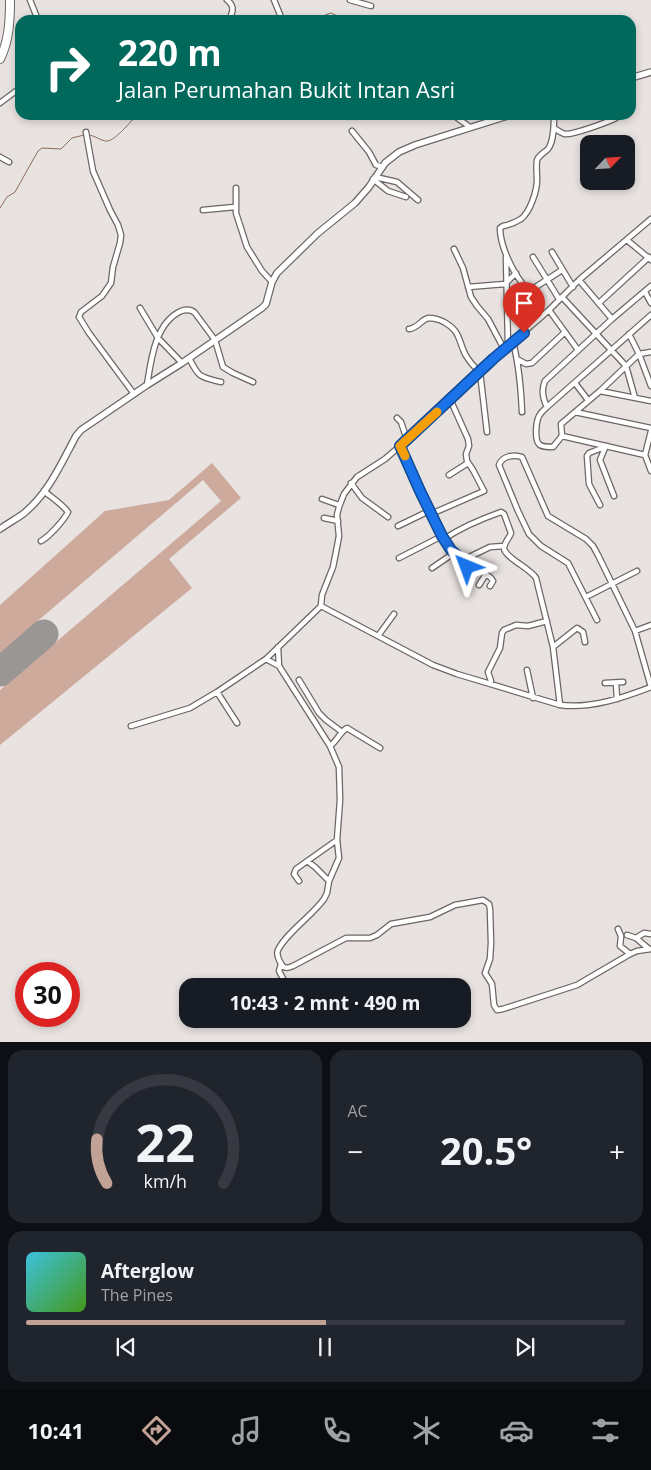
<!DOCTYPE html>
<html lang="id">
<meta charset="utf-8">
<style>
body{margin:0;font-family:"Open Sans",sans-serif;background:#20242c;color:#f1f3f6;height:100vh;display:flex;flex-direction:column;font-size:19px;white-space:nowrap}
*{box-sizing:border-box;margin:0}
p{font-size:16px;color:#9ea1a6}
.icon{flex:none;width:28px;height:28px;fill:none;stroke:currentColor;stroke-width:2;stroke-linecap:round;stroke-linejoin:round}
.map{position:relative;height:1042px;overflow:hidden}
.panel{display:flex;flex-direction:column;gap:8px;padding:8px;background:#0d0f14;flex:1}
.panel>*{flex:none}
.banner{position:absolute;left:15px;top:15px;width:621px;height:105px;border-radius:15px;box-shadow:0 2px 8px #0003;background:#00695c;color:#fff;overflow:hidden}
.needle{width:32px;rotate:65deg}
.tools{position:absolute;left:580px;top:135px;display:grid;gap:10px}
.tools a{display:grid;place-items:center;width:55px;height:55px;border-radius:10px;background:#171b24;box-shadow:0 2px 8px #0003;font-size:25px}
.speed{position:absolute;left:15px;top:962px;display:flex;gap:10px;font-size:25px;font-weight:700;text-align:center}
.speed>*{display:grid;place-content:center;width:65px;height:65px;border-radius:50%;background:#171b24;box-shadow:0 2px 8px #0003;line-height:1}
.speed .limit{border:8px solid #d22;background:#fff;color:#111}
.pin{position:absolute;display:grid;place-items:center;width:42px;height:42px;color:#fff;margin:-51px -21px;border-radius:50% 50% 50% 0;rotate:-45deg;box-shadow:0 0 5px #0007}
.pin .icon{rotate:45deg}
.me{position:absolute;width:55px;margin:-28px;rotate:316deg;stroke-linejoin:round;filter:drop-shadow(0 0 4px #0008)}
.turn{display:flex;align-items:center;gap:18px;height:105px;padding:0 20px;font-size:22px}
.turn .icon{width:65px;height:65px;stroke-width:2.5}
.turn b{display:block;font-size:35px;line-height:42px}
.big{font-size:38px;font-weight:700;line-height:1.1}
.panel .widget{flex:1;display:flex;flex-direction:column;justify-content:center;gap:8px;min-width:0;padding:0 18px;border-radius:15px;background:#20242c}
.panel .dial{align-items:center;gap:0}
.dial svg{height:130px;overflow:visible;fill:none;stroke:#363941;stroke-width:7;stroke-linecap:round;text-anchor:middle}
.dial text{fill:#f1f3f6;stroke:none}
.song{display:flex;align-items:center;gap:15px}
.cover{width:60px;height:60px;border-radius:8px;background:linear-gradient(135deg,hsl(190 70% 55%),hsl(100 70% 35%))}
.played{height:5px;border-radius:2px;background:linear-gradient(90deg,#c1a295 50%,#363941 50%)}
.keys{display:flex;justify-content:space-around;direction:ltr}
.heat{display:flex;justify-content:space-between;align-items:center;font-size:28px;direction:ltr}
.panel .tiles{flex:1;display:grid;gap:8px;grid-template-columns:1fr 1fr}
.widget:last-child{grid-column:span 2}
.trip{position:absolute;left:179px;top:978px;width:292px;height:50px;border-radius:15px;background:#171b24;box-shadow:0 2px 8px #0003;font-weight:700;line-height:50px;text-align:center}
.tab-bar{display:flex;height:80px;justify-content:space-around;align-items:center;background:#090b0e;color:#9ea1a6}
.tab-bar .icon{width:35px;height:35px}
.tab-bar .on{color:#c1a295}
.tab-bar b{font-size:22px;color:#f1f3f6}
.map>svg:first-child{display:block}
.green{fill:#cdaa9c}
.lines{fill:none;stroke-linecap:round;stroke-linejoin:round}
.stream{stroke:#8d6a5c;stroke-width:1}
.taxiway{stroke:#9a9694;stroke-width:11}
.runway{stroke:#9a9694;stroke-width:29}
.minor-casing{stroke:#6b6663;stroke-width:7}
.tertiary-casing{stroke:#6b6663;stroke-width:8}
.trunk-casing{stroke:#6b6663;stroke-width:10}
.minor{stroke:#fff;stroke-width:4.5}
.tertiary{stroke:#fff;stroke-width:5.5}
.trunk{stroke:#fff;stroke-width:8}
.route-casing{stroke:#114b97;stroke-width:12}
.route{stroke:#1a73e8;stroke-width:9}
.slow{stroke:#f59e0b;stroke-width:9}
</style>
<div class="map">
<svg width="651" height="1043" viewBox="0 0 651 1043">
<rect width="100%" height="100%" fill="#e8e2e0"/>
<!-- green -->
<path class="green" d="M212 463 241 498 169 559 192 588 0 745V690L221 501 203 480 0 653V605L105 511 169 500Z"/>
<g class="lines">
<!-- stream -->
<path class="stream" d="M322 20 325 15 331 13 346 20
M88 135C95 135 100 141 107 141 115 141 131 121 137 115
M0 208 7 197 15 192 38 151 42 148 61 149 72 138 84 135"/>
<!-- taxiway -->
<path class="taxiway" d="M12 662 31 635 37 634 41 637 44 643C40 656 26 653 16 658"/>
<!-- runway -->
<path class="runway" d="M0 672 44 634"/>
<!-- minor casing -->
<g class="minor-casing">
<path id="minor" d="M30 0 38 20
M227 0C235 6 233 12 229 20
M274 0 281 17 284 20
M350 0 371 6
M0 103 20 88
M453 115 470 127
M554 115C554 125 554 141 548 149 544 153 539 155 537 160 536 167 537 174 537 180 537 191 530 212 521 219 516 222 508 225 503 226L500 228C500 247 514 275 527 289L531 290 562 270
M554 128C557 130 561 133 565 134 573 135 608 122 616 118L617 115
M352 131 369 152 376 165 383 167
M86 132 93 171 110 210 118 225 121 235 120 243 113 267 111 283 102 296 81 312 79 317 89 333 134 394
M0 157 9 162
M375 177 397 182 418 200
M373 179 388 191 406 197
M236 188V213L247 247 262 271 272 282
M203 210 235 207
M651 219 579 280 549 310 493 359 400 446 385 459 357 477 344 494 339 507 337 515 339 536 337 547 333 567 322 595 321 605V606L433 665 457 674 560 705C591 709 622 698 651 687
M627 240 651 260
M454 249 463 268 471 297 477 306 488 319 504 349
M552 252 573 287
M506 257 508 346
M533 257 559 299
M579 280 612 319
M651 286 612 319 545 381C541 390 543 399 547 407L651 315
M468 287 505 284 516 273
M645 292 651 303
M562 297 626 366 635 398
M599 303 649 257
M140 308 158 338 182 363
M549 310 578 350
M409 329C419 328 421 319 429 318 434 318 440 320 444 322 460 331 458 339 465 354 469 361 474 367 480 372L487 432
M629 334 639 354 600 391 561 424 562 436 645 455 651 431
M513 342C519 365 521 388 522 412
M651 352 639 354 651 386
M189 358C199 378 200 377 221 382
M517 359 526 364 532 363 565 332
M575 383 588 400
M147 385C151 360 155 323 181 311 187 309 191 309 195 313L215 340 223 367 233 373 253 382
M600 391 651 401
M547 407C544 410 541 412 539 416 536 422 534 441 540 445 543 447 549 447 553 447L562 436
M575 412 651 428
M397 418 401 422 407 440
M400 446 420 491 439 530 450 548 463 560 468 568 483 572 491 578 493 581 490 586
M605 448 600 460 614 496
M645 455 651 471
M449 475 468 463
M351 483 362 498 388 517
M322 499 339 505
M600 505 589 484 587 456 589 453 607 446
M431 514 484 491 473 470 467 461 466 454 469 446 468 439 450 399
M324 518 338 521
M398 526 429 511
M444 539C462 527 481 519 501 512L504 514 511 533C510 537 504 543 504 548 504 557 531 569 536 578L553 647 560 705
M41 541C50 536 64 520 68 512 63 505 51 497 44 491
M399 558 442 536
M463 560 490 547 504 546
M432 568 454 553
M479 585 486 574
M586 597 637 571
M597 620 568 563 541 546 529 534 518 511 499 465C502 456 514 454 522 457L548 516 586 539 593 546 598 555 635 631 651 687
M635 631 651 625
M378 636 394 614
M278 647 279 666
M553 647 577 628 583 632 585 642
M266 659 279 666 330 746 339 767 340 800 337 840 339 858 329 881 327 893 324 899C313 915 286 933 278 950 276 954 279 961 282 965 285 969 288 968 293 966L346 938H370L377 935 391 924 430 917 455 905 483 900 489 904 490 909 491 943 490 959 485 973 492 984 494 1005 497 1010 503 1009 577 985 630 954 637 951 651 949
M527 670 533 698
M299 680 319 713 326 720 342 732
M605 683 623 682
M616 683 617 699
M490 684 491 681 488 672 500 648 502 633 504 630 516 625 528 626 547 621
M217 692 237 723
M131 726 190 708 217 692 266 659 321 606
M330 746C337 741 340 732 347 728L380 748
M307 861 315 867 329 881
M299 881 294 874 296 869 337 840
M618 929 621 936 620 946 630 954
M627 935 636 938 649 949
M636 938 644 933 651 934
M281 964 279 971 287 986"/>
</g>
<!-- tertiary casing -->
<g class="tertiary-casing">
<path id="tertiary" d="M631 78 651 72
M0 529C7 524 16 519 23 514 48 494 61 464 76 436L81 430 147 385 182 363 262 308 266 304 272 282 277 273 318 233 355 203 369 187 385 163 399 152 415 145 510 115"/>
</g>
<!-- trunk casing -->
<g class="trunk-casing">
<path id="trunk" d="M0 59C9 41 10 21 10 0"/>
</g>
<!-- minor -->
<use href="#minor" class="minor"/>
<!-- tertiary -->
<use href="#tertiary" class="tertiary"/>
<!-- trunk -->
<use href="#trunk" class="trunk"/>
</g>
<g class="lines">
<!-- route casing -->
<g class="route-casing">
<path id="route" d="M467 567 463 560 451 550 442 536 420 491 400 446 493 359 524 333"/>
</g>
<!-- route -->
<use href="#route" class="route"/>
<!-- slow -->
<path class="slow" d="M405 456 400 446 437 412"/>
</g>
</svg>
<div class="tools">
<a><svg class="needle" viewBox="-14 -14 28 28"><path d="M0-13l5 13h-10z" fill="#e53935"/><path d="M0 13l5-13h-10z" fill="#9ea1a6"/></svg></a>
</div>
<div class="speed"><div class="limit">30</div></div>
<div class="pin" style="left:524px;top:333px;background:#d93025"><svg class="icon" aria-label="arrive" viewBox="0 0 24 24"><path d="M6 21V4h12l-3 4 3 4H6"/></svg></div>
<svg class="me" style="left:467px;top:567px" viewBox="-20 -20 40 40"><path d="M0-17L14 15 0 8-14 15z" fill="#1a73e8" stroke="#fff" stroke-width="4"/></svg>
<div class="trip">10:43 · 2 mnt · 490 m</div>
<div class="banner">
<div class="turn"><svg class="icon" aria-label="right" viewBox="0 0 24 24"><path d="M7 20v-9h11M14 6l5 5-5 5"/></svg><div><b>220 m</b>Jalan Perumahan Bukit Intan Asri</div></div>
</div>
</div>
<section class="panel">
<div class="tiles">
<div class="widget dial"><svg viewBox="0 0 100 80">
<path d="M14 69A42 42 0 1 1 86 69"/>
<path d="M14 69A42 42 0 0 1 8 42" stroke="#c1a295"/>
<text x="50" y="56" font-size="32" font-weight="700">22</text>
<text x="50" y="72" font-size="11">km/h</text>
</svg></div>
<div class="widget"><p>AC</p>
<div class="heat"><a>−</a><b class="big">20.5°</b><a>+</a></div>
</div>
<div class="widget">
<div class="song"><i class="cover"></i><div><b>Afterglow</b><p>The Pines</p></div></div>
<div class="played"></div>
<div class="keys"><svg class="icon" aria-label="previous" viewBox="0 0 24 24"><path d="M18 5L8 12l10 7zM5 5v14"/></svg><svg class="icon" aria-label="pause" viewBox="0 0 24 24"><path d="M8 5v14M16 5v14"/></svg><svg class="icon" aria-label="next" viewBox="0 0 24 24"><path d="M6 5l10 7-10 7zM19 5v14"/></svg></div>
</div>
</div>
</section>
<nav class="tab-bar">
<b>10:41</b>
<svg class="icon on" aria-label="directions" viewBox="0 0 24 24"><path d="M12 3l9 9-9 9-9-9zM9 14v-3h6M13 9l2 2-2 2"/></svg>
<svg class="icon" aria-label="music" viewBox="0 0 24 24"><path d="M9 18V5l10-2v13"/><circle cx="6" cy="18" r="3"/><circle cx="16" cy="16" r="3"/></svg>
<svg class="icon" aria-label="phone" viewBox="0 0 24 24"><path d="M5 4h4l2 5-3 2q2 4 5 5l2-3 5 2v4C11 20 4 13 5 4z"/></svg>
<svg class="icon" aria-label="climate" viewBox="0 0 24 24"><path d="M12 3v18M4 7l16 10M4 17L20 7"/></svg>
<svg class="icon" aria-label="car" viewBox="0 0 24 24"><path d="M5 17H2v-5l4-1 3-4h7l3 4 3 1v5h-3M9 17h6M6 11h13"/><circle cx="7" cy="17" r="2"/><circle cx="17" cy="17" r="2"/></svg>
<svg class="icon" aria-label="filters" viewBox="0 0 24 24"><path d="M4 7h16M4 17h16"/><circle cx="9" cy="7" r="2"/><circle cx="15" cy="17" r="2"/></svg>
</nav>
